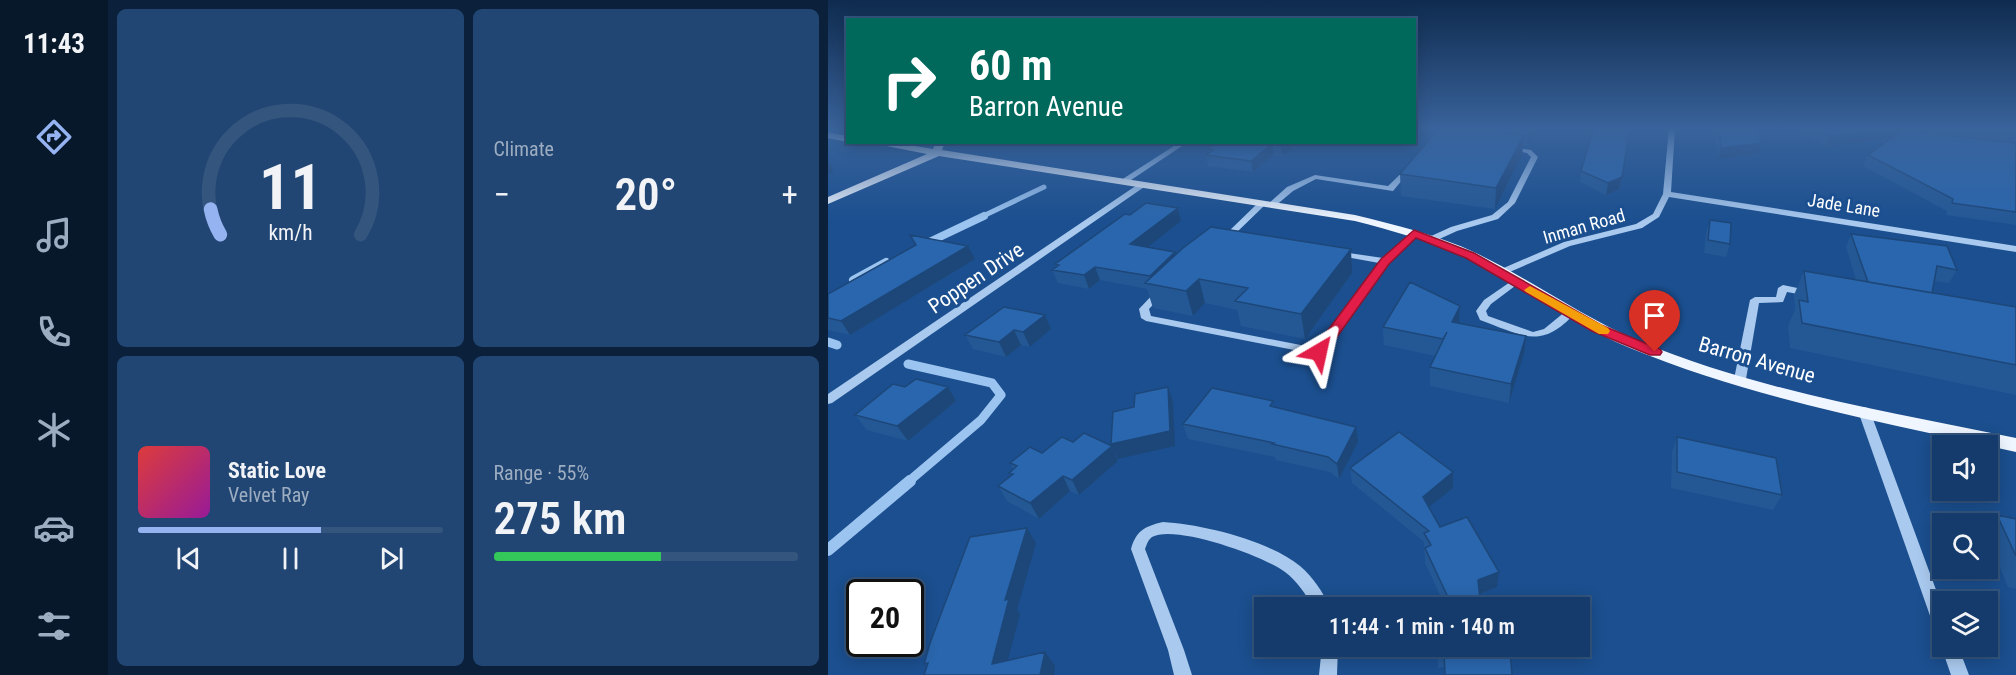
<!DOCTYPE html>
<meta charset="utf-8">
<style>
body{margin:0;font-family:"Roboto Condensed",sans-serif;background:#214673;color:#f1f3f6;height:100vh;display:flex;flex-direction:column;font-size:22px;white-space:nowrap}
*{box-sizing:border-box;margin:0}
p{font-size:20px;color:#9dadc1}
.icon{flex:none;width:33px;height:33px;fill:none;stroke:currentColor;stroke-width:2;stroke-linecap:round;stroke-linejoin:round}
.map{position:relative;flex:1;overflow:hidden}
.drawer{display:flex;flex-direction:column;gap:9px;padding:9px;background:#0b203b;width:720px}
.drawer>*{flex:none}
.hud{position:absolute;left:18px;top:18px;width:570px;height:126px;border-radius:0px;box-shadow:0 3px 15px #0003,0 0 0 2px #33557e;background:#00695c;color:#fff;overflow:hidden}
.controls{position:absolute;left:1104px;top:435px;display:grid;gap:12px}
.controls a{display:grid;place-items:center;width:66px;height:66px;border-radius:0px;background:#143b6b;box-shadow:0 3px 15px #0003,0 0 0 2px #33557e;font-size:30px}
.speed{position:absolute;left:18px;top:579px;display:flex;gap:12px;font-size:30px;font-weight:700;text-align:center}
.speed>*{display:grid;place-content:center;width:78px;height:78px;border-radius:50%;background:#143b6b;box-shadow:0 3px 15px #0003,0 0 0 2px #33557e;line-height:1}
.speed .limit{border:3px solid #111;border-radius:9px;background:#fff;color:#111}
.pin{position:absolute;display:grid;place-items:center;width:51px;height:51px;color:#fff;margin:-62px -26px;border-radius:50% 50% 50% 0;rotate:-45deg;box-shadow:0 0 6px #0007}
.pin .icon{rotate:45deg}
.me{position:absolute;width:66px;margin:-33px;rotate:36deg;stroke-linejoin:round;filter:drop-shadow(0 0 4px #0008)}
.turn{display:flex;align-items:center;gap:21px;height:126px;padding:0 24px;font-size:27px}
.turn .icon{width:78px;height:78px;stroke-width:2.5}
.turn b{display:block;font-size:42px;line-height:51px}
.big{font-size:45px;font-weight:600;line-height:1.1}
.drawer .card{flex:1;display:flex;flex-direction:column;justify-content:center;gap:9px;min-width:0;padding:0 21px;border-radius:9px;background:#214673}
.drawer .dial{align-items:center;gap:0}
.dial svg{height:156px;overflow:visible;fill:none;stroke:#33557e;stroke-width:7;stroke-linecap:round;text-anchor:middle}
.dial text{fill:#f1f3f6;stroke:none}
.song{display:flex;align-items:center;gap:18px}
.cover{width:72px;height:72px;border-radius:9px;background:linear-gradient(135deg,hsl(0 70% 55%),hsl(300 70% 35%))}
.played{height:6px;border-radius:3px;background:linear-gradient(90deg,#95b2f1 60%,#33557e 60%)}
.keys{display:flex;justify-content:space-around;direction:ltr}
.heat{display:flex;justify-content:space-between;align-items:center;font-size:33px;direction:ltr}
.charge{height:9px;border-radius:4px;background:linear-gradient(90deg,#34c759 55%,#33557e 0)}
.drawer .tiles{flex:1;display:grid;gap:9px;grid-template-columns:repeat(2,1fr)}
.trip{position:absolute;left:426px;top:597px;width:336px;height:60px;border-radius:0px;background:#143b6b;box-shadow:0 3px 15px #0003,0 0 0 2px #33557e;font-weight:600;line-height:60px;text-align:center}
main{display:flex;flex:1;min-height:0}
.tab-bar{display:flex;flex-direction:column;width:108px;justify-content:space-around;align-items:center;background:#08182b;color:#9dadc1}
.tab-bar .icon{width:42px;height:42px}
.tab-bar .selected{color:#95b2f1}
.tab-bar b{font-size:27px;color:#f1f3f6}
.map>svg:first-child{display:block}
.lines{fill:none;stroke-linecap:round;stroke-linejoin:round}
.stream-far3{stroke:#9cc4f0;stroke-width:5}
.stream-far2{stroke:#9cc4f0;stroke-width:8}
.stream-far1{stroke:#9cc4f0;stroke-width:9}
.stream{stroke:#9cc4f0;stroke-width:12}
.minor{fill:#a9c9ee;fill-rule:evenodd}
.major{fill:#f0f6ff;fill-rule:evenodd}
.wall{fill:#245895}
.shaded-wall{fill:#1d4779}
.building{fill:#2a66ad;stroke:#1d4779;stroke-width:1.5}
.route{fill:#e11d48;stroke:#92132f;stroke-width:1.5}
.slow{fill:#f59e0b}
.labels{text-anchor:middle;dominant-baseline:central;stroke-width:6;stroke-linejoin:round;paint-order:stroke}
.far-street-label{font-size:18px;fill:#fff;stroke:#1b4f8f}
.street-label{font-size:21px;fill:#fff;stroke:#1b4f8f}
</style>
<main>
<nav class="tab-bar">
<b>11:43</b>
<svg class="icon selected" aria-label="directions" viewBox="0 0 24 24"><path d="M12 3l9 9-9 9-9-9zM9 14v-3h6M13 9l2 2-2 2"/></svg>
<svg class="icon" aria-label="music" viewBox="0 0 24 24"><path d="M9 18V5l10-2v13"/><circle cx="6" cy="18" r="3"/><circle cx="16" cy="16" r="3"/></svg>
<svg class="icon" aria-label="phone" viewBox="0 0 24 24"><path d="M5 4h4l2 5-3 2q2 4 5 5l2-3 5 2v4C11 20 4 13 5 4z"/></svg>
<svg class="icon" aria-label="climate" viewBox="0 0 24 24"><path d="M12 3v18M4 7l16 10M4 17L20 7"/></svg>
<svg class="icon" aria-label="car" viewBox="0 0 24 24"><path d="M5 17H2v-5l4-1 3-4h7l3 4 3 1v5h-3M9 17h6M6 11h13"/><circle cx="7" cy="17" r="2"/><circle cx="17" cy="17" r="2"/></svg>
<svg class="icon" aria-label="filters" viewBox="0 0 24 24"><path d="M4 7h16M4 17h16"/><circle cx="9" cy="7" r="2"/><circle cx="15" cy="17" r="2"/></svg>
</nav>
<section class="drawer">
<div class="tiles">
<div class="card dial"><svg viewBox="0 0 100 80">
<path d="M14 69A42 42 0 1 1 86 69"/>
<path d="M14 69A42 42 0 0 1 9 56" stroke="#95b2f1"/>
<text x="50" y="56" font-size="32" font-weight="700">11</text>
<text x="50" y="72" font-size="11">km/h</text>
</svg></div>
<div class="card"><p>Climate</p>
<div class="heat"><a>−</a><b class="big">20°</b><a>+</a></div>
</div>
<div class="card">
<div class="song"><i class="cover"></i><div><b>Static Love</b><p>Velvet Ray</p></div></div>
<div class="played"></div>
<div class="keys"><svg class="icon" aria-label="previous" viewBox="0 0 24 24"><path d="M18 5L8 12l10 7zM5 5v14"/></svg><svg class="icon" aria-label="pause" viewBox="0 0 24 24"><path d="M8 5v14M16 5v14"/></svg><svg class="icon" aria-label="next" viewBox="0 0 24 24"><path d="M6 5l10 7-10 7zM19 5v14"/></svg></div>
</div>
<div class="card"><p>Range · 55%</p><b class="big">275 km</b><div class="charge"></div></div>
</div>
</section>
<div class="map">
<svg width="1188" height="675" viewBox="0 0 1188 675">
<rect width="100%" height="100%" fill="#1b4f8f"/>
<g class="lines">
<!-- stream-far3 -->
<path class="stream-far3" d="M153 217 216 187"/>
<!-- stream-far2 -->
<path class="stream-far2" d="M97 244 156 216
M25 280 58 262"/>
<!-- stream-far1 -->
<path class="stream-far1" d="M0 342 9 345
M80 482 153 420 173 395 164 383 80 364"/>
<!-- stream -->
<path class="stream" d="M0 550 82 481"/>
<!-- minor -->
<path class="minor" d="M841 128H847L843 192 1188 246V252L841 197 831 217 814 228 742 246 677 274H671L669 272 671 270 736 242 808 224 825 214 835 194Z
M352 142H360L297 184 290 182Z
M683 147 703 150 710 157 687 203 670 219 629 231 607 241H601V237L623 227 664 215 680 202 703 157 699 153 681 150 680 149Z
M582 165 585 167 565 191 488 179 465 191 446 207H440L439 205 459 187 487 175 560 186Z
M312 183 319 185 4 403 0 404V394Z
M431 202H437L438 204 408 233 412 234V238L399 237V233Z
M586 231 589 232V236L560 263 495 354 491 355 318 321 313 318 311 309 329 290 332 289 337 292 321 309 323 316 488 348 551 263 507 255V251L555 258 583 232Z
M688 278 693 281 691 283 663 304 658 311 660 316 705 332 716 329 738 311 742 310 747 313C713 351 694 335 652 320L648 311 656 300Z
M955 285 984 291 986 293 981 296 959 292 955 302 931 303 918 379 916 382H908L906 379 922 300 927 297H948L950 288Z
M1036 407 1040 408 1042 411 1114 606V635L1108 633 1106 627 1030 411 1032 408Z
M335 522C374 524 442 541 472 566 485 577 495 592 502 608H485C478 594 469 581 457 572 436 556 347 524 324 537 320 540 319 544 317 549L356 650 364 675H346L340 650 303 549C308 531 317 526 335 522Z
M1114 641V646H1130L1141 675H1123L1113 646Z
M494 646H510L509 675H491Z"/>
<!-- major -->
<path class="major" d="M0 132 20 136V142L0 138Z
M38 142H63L105 149 108 142H117L114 150 527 215C568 225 610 235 648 253 704 280 754 317 811 341 931 391 1062 412 1188 438V452C1059 423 925 399 802 348 744 325 695 286 639 258 603 241 565 231 527 221L111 156 0 204V197L99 154Z"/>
</g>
<!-- wall -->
<path class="wall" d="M611 128H708L699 146H695L694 155 667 209 573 196 572 174Z
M886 128H929L934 143 930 154 890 159Z
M967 128H1188V225L1118 215 1119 211 1035 166 1040 155 1064 138 998 146 967 129Z
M471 142 455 156 446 155 425 172 380 166 378 155 381 153 380 149Z
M753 171 794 177 791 189 778 195 752 182Z
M350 208 353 221 319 247 347 252 348 254 524 273 477 339 413 326 409 310 377 303 365 316 325 308 319 289 272 280 261 289 230 283 224 270 228 267 227 264 302 215Z
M882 220 902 244 898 257 876 253 878 233Z
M1023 234 1129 270 1121 283 1106 281 1104 293 1188 307V395L962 348 960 326 967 310 966 295 976 271 1028 280 1018 247Z
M147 259 22 335 0 330V294Z
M632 306 631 323 696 354 681 403 602 386V367L607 356 556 345 555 327Z
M217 315 223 329 202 347 193 345 178 357 145 349 137 335Z
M77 387H120L128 401 80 441 39 430 27 415Z
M446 407 530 442 511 479 502 472 448 460 447 457 360 439 355 424Z
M849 437 954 495 945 510 843 488 844 452Z
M245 442 284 446 290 461 251 495 242 491 211 519 179 501 170 486 183 476 181 473 185 469 182 463 214 453Z
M522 468 625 472V488L601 507 612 527 669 587 652 594 653 608H618L597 563 596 542 524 483Z
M1169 515 1188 519V589L1180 587 1160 539V526Z
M609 646H676L684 675H616V667L610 668Z"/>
<!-- shaded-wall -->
<path class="shaded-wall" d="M704 128H708L699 146 700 136Z
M1070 128H1076L1073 134 1069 138 998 146 1002 136Z
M696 135 694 155 667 209 668 188Z
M457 142H471L455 156 453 146Z
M934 143 930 154 890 159 893 148Z
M444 144 446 155 425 172 423 161Z
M0 160 6 172 0 174Z
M794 177 791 189 778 195 780 183Z
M350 208 353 221 307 257 302 244Z
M140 246 147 259 22 335 13 321Z
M523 249 524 273 477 339 473 314Z
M347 252 351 265 325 285 322 276Z
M267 267 272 280 261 289 256 275Z
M371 279 377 303 365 316 358 291Z
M632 306 631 324 624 322Z
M217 315 223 329 202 347 195 332Z
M186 330 193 345 178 357 171 342Z
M698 336 696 354 681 403 683 384Z
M120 387 128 401 80 441 69 426Z
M340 387 345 402 347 446 290 459 283 444Z
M528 427 530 442 511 479 509 464Z
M284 446 290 461 251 495 244 480Z
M625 472V488L595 512V497Z
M235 476 242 491 211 519 202 503Z
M199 528 208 543 189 610 192 614 176 675 164 664 177 600Z
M671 572 669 587 649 595 650 580Z
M217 652 227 666 226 675H212Z"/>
<!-- building -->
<path class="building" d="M611 128H638L696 135 668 188 572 174Z
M638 128H704L700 136Z
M766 128H802L794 177 780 183 753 171Z
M891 128H929L934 143 893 148Z
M987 128H1070L1002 136Z
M1120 128H1188V134Z
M1075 130 1188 143V212L1124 203 1125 199 1040 155Z
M390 142H457L453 146 444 144 423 161 378 155 385 150 380 149Z
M318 203 350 208 302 244 347 252 322 276 267 267 256 275 224 270 231 265 227 264 297 214 302 215Z
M882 220 903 223 902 244 880 240Z
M383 227 523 249 473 314 407 301 420 288 371 279 358 291 317 283 355 248Z
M1023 234 1119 246 1129 270 1109 266 1104 293 1040 282Z
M82 235 140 246 13 321 0 318V294L88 245Z
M976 271 1188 307V365L974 323 971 300 980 302Z
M582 282 632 306 624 322 698 336 683 384 602 367 619 332 615 339 555 327Z
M176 307 217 315 195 332 186 330 171 342 137 335Z
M88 379 120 387 69 426 27 415 65 384 77 387Z
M340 387 342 431 283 444 285 412 306 407 307 394Z
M384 388 445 401 442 406 528 427 509 464 500 457 444 444 446 443 355 424Z
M571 432 625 472 595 497 612 527 639 517 671 572 650 580 653 608H625L597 548 603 545 596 533 601 531 522 468Z
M256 433 284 446 244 480 235 476 202 503 170 486 185 474 181 473 189 466 182 463 202 447 214 453 234 437 245 442Z
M849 437 948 458 954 495 849 472Z
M1169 515 1188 519V556Z
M199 528 177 600 181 599 164 664 217 652 212 675H96L100 663 96 664 102 643 142 537Z
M610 646H676L677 650H682L684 675H617L616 653H610Z"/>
<!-- sky -->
<linearGradient id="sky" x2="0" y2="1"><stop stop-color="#0f2b4f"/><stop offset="0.58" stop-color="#39639b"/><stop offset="1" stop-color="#39639b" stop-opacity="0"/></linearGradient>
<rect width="1188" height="222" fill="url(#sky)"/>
<!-- route -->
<path class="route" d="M586 230 646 253 773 325 832 349 834 352 832 355H822L764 331 638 258 588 238 561 264 496 355H486L484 352 486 349 553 259Z"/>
<!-- slow -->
<path class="slow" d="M702 286 780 328 782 331 780 334H771L698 292 696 290Z"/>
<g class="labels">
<!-- far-street labels -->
<g class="far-street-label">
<text transform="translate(1016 205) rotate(9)">Jade Lane</text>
<text transform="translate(756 226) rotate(-16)">Inman Road</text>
</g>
<!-- street labels -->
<g class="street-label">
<text transform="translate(148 278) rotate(-34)">Poppen Drive</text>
<text transform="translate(929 360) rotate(16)">Barron Avenue</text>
</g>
</g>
</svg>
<div class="controls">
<a><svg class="icon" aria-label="sound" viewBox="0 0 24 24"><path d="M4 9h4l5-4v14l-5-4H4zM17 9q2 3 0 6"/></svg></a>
<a><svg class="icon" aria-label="search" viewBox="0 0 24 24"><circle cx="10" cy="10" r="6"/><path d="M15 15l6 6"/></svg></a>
<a><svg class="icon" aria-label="layers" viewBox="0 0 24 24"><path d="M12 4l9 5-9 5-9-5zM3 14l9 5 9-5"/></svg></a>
</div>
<div class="speed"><div class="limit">20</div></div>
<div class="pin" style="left:827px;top:352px;background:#d93025"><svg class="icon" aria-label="arrive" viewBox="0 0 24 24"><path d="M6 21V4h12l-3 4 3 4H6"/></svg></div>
<svg class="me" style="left:491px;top:352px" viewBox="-20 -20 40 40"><path d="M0-17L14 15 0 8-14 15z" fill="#e11d48" stroke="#fff" stroke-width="4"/></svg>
<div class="trip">11:44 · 1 min · 140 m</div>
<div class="hud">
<div class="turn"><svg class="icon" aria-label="right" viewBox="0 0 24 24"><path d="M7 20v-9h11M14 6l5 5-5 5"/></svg><div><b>60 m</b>Barron Avenue</div></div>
</div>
</div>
</main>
